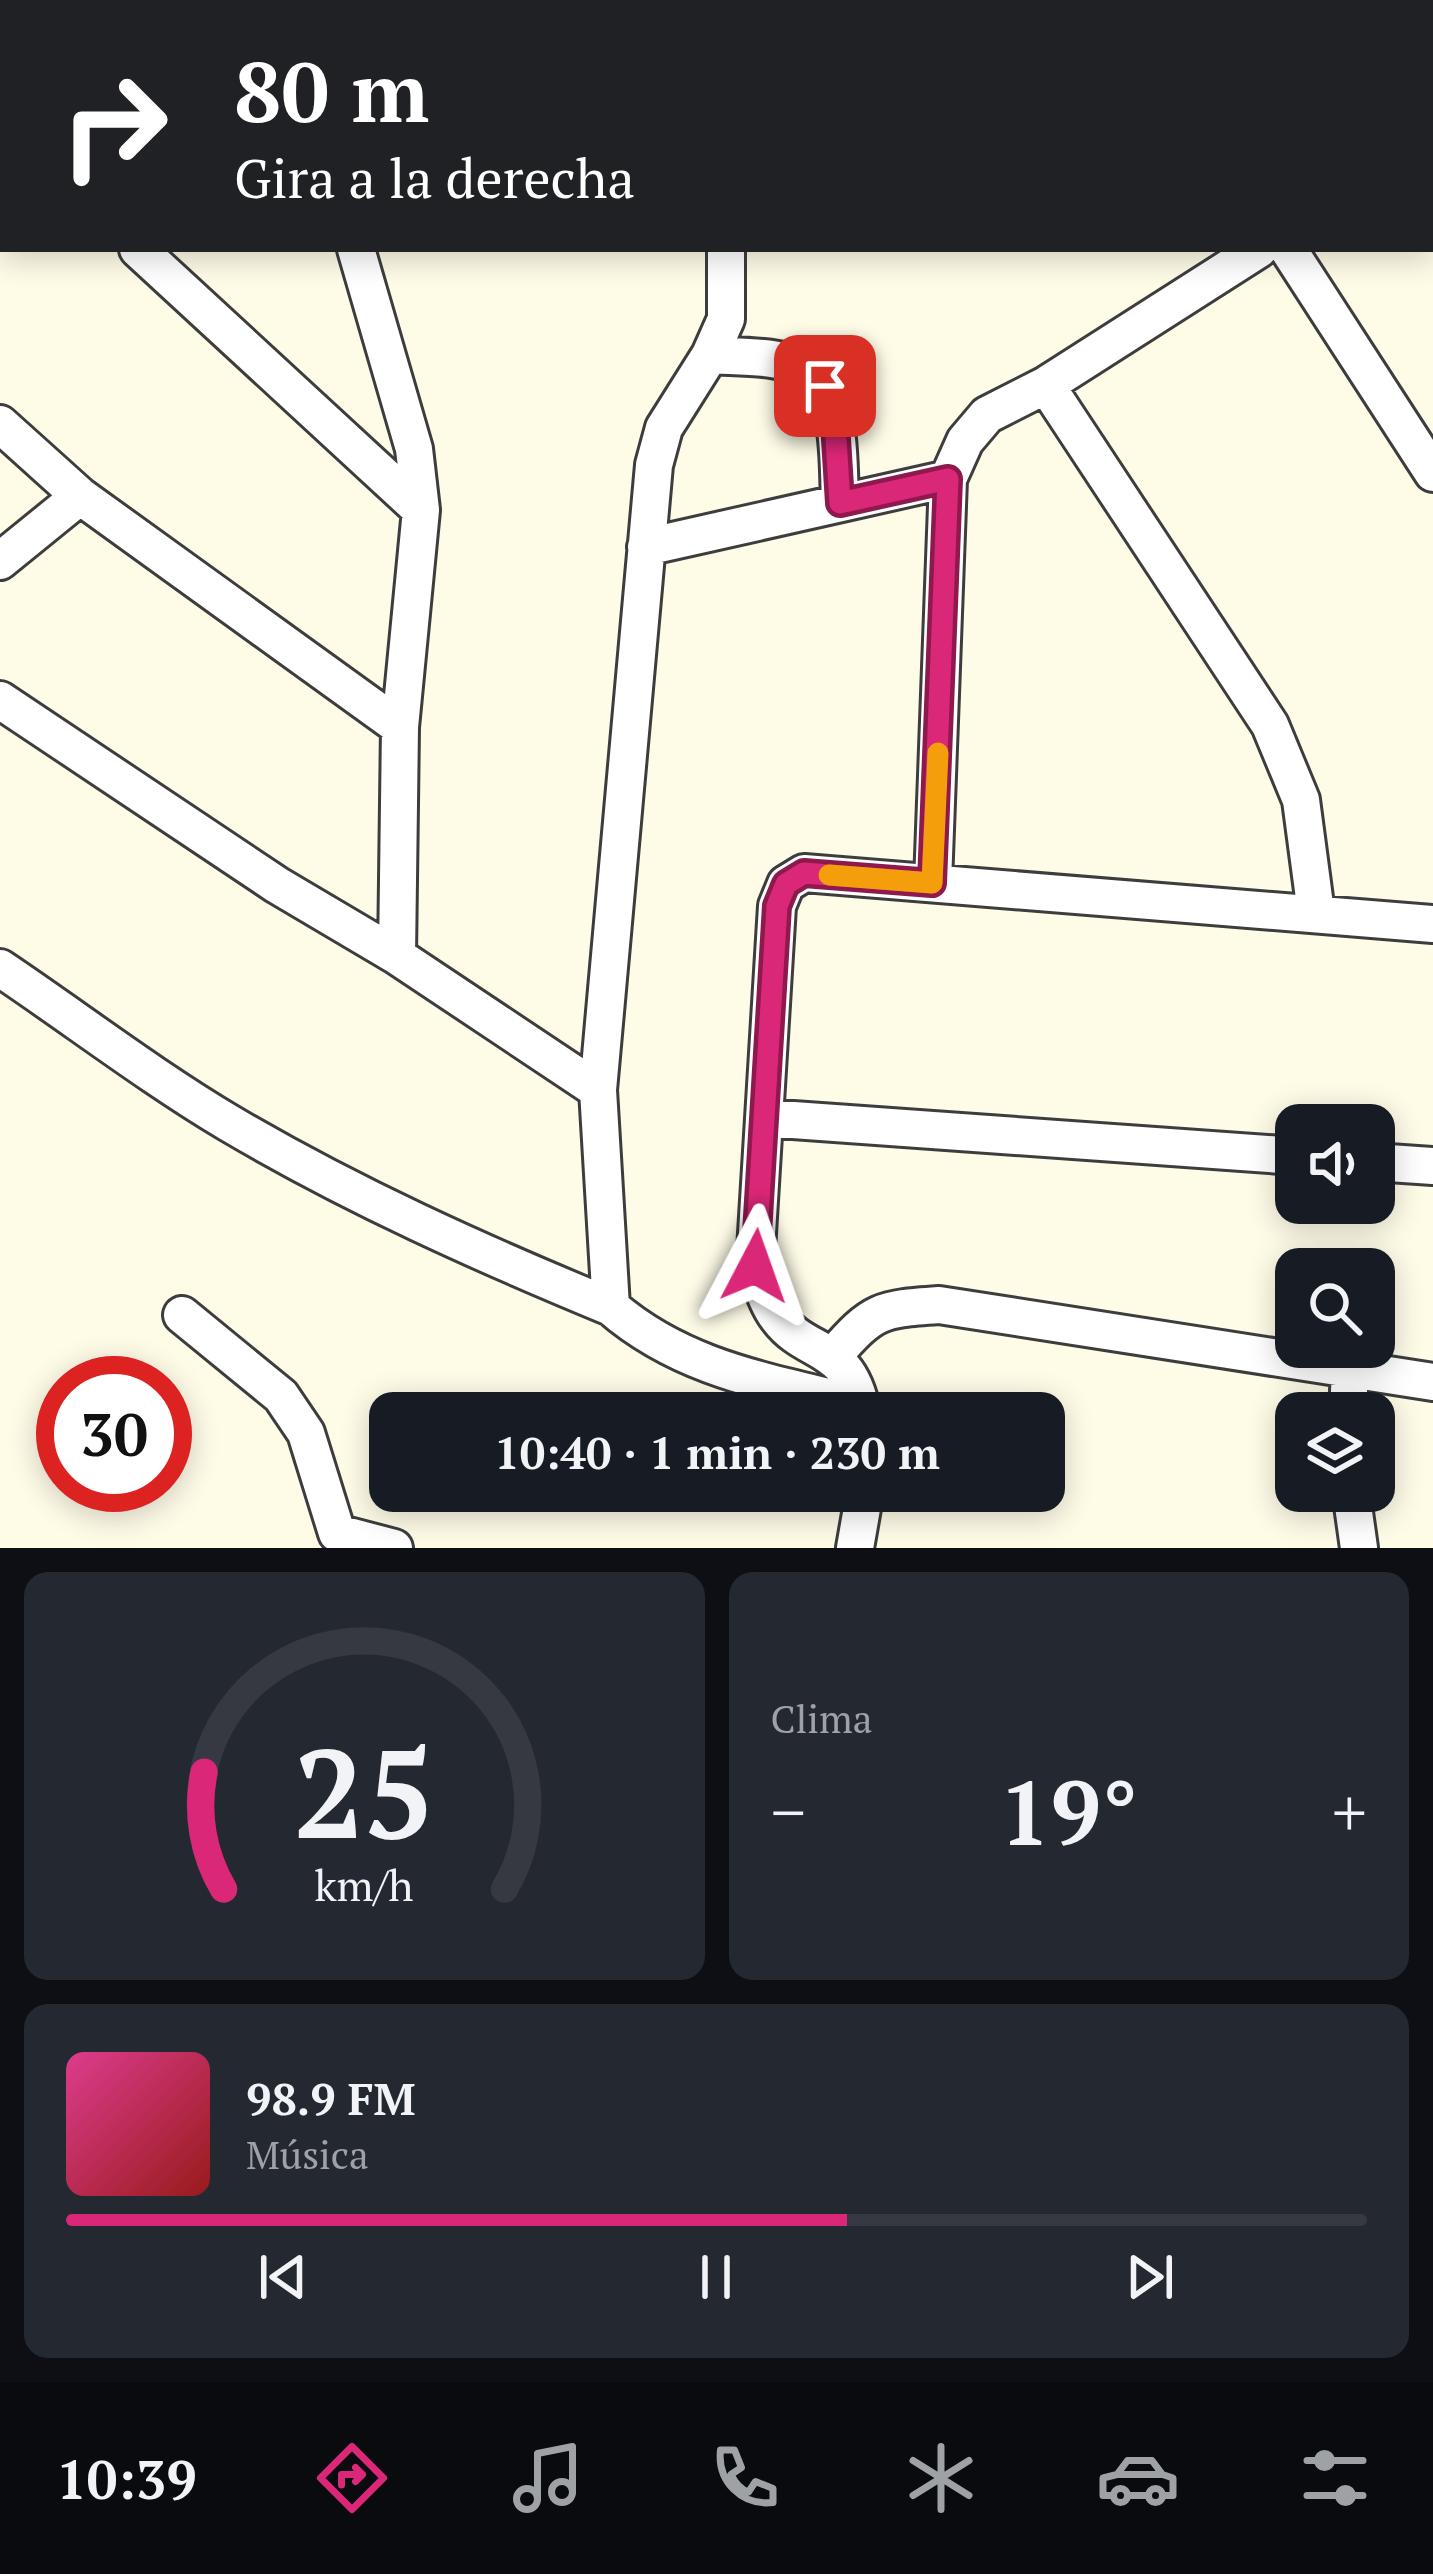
<!DOCTYPE html>
<html lang="es">
<meta charset="utf-8">
<style>
body{margin:0;font-family:"PT Serif",serif;background:#242831;color:#f1f3f6;height:100vh;display:flex;flex-direction:column;font-size:45px;white-space:nowrap}
*{box-sizing:border-box;margin:0}
p{font-size:39px;color:#9ea1a6}
.icon{flex:none;width:66px;height:66px;fill:none;stroke:currentColor;stroke-width:2;stroke-linecap:round;stroke-linejoin:round}
.map{position:relative;height:1548px;overflow:hidden}
.drawer{display:flex;flex-direction:column;gap:24px;padding:24px;background:#0d0f14;flex:1}
.drawer>*{flex:none}
.top-card{position:absolute;left:0px;top:0px;width:1434px;height:252px;box-shadow:0 6px 30px #0003;background:#202124;color:#fff;overflow:hidden}
.fabs{position:absolute;left:1275px;top:1104px;display:grid;gap:24px}
.fabs a{display:grid;place-items:center;width:120px;height:120px;border-radius:24px;background:#171b24;box-shadow:0 6px 30px #0003;font-size:60px}
.speed{position:absolute;left:36px;top:1356px;display:flex;gap:24px;font-size:60px;font-weight:700;text-align:center}
.speed>*{display:grid;place-content:center;width:156px;height:156px;border-radius:50%;background:#171b24;box-shadow:0 6px 30px #0003;line-height:1}
.speed .limit{border:18px solid #d22;background:#fff;color:#111}
.pin{position:absolute;display:grid;place-items:center;width:102px;height:102px;color:#fff;margin:-51px;border-radius:24px;box-shadow:0 6px 18px #0006}
.me{position:absolute;width:132px;margin:-66px;rotate:4deg;stroke-linejoin:round;filter:drop-shadow(0 0 9px #0008)}
.turn{display:flex;align-items:center;gap:42px;height:252px;padding:0 36px;font-size:54px}
.turn .icon{width:156px;height:156px;stroke-width:2.5}
.turn b{display:block;font-size:84px;line-height:102px}
.big{font-size:90px;font-weight:700;line-height:1.1}
.drawer .widget{flex:1;display:flex;flex-direction:column;justify-content:center;gap:18px;min-width:0;padding:0 42px;border-radius:24px;background:#242831}
.drawer .dial{align-items:center;gap:0}
.dial svg{height:312px;overflow:visible;fill:none;stroke:#363941;stroke-width:7;stroke-linecap:round;text-anchor:middle}
.dial text{fill:#f1f3f6;stroke:none}
.song{display:flex;align-items:center;gap:36px}
.cover{width:144px;height:144px;border-radius:18px;background:linear-gradient(135deg,hsl(330 70% 55%),hsl(0 70% 35%))}
.played{height:12px;border-radius:6px;background:linear-gradient(90deg,#db2777 60%,#363941 60%)}
.keys{display:flex;justify-content:space-around;direction:ltr}
.heat{display:flex;justify-content:space-between;align-items:center;font-size:66px;direction:ltr}
.drawer .tiles{flex:1;display:grid;gap:24px;grid-template-columns:1fr 1fr}
.widget:last-child{grid-column:span 2}
.trip{position:absolute;left:369px;top:1392px;width:696px;height:120px;border-radius:24px;background:#171b24;box-shadow:0 6px 30px #0003;font-weight:700;line-height:120px;text-align:center}
.tabs{display:flex;height:192px;justify-content:space-around;align-items:center;background:#090b0e;color:#9ea1a6}
.tabs .icon{width:84px;height:84px}
.tabs .current{color:#db2777}
.tabs b{font-size:54px;color:#f1f3f6}
.map>svg:first-child{display:block}
.lines{fill:none;stroke-linecap:round;stroke-linejoin:round}
.street-casing{stroke:#3d3d3d;stroke-width:42}
.street{stroke:#fff;stroke-width:36}
.route-casing{stroke:#8e194d;stroke-width:30}
.route{stroke:#db2777;stroke-width:21}
.slow{stroke:#f59e0b;stroke-width:21}
</style>
<div class="map">
<svg width="1433" height="1548" viewBox="0 0 1433 1548">
<rect width="100%" height="100%" fill="#fefbe7"/>
<g class="lines">
<!-- street casing -->
<g class="street-casing">
<path id="street" d="M149 0 153 3
M1083 0 1084 3
M729 3V0
M1431 20 1433 22
M0 121 3 124
M1431 130 1433 129
M138 249 421 510
M356 249 414 449 421 510 400 727
M726 249V319L710 355 664 428 654 465 598 1090 611 1307C684 1370 770 1382 861 1405
M1288 249 1433 473
M710 355C740 357 779 355 805 369 843 388 838 467 840 503
M1046 385 1270 725 1301 800 1316 913
M0 424 80 496
M646 547 948 479
M0 561 80 496 400 727 397 956
M0 700 277 885 397 956 598 1090
M933 883 948 479 965 441 987 415 1046 385 1259 249
M0 968C76 1019 150 1076 229 1123 351 1195 480 1253 611 1307
M765 1118 1296 1156
M1374 1162 1433 1166
M182 1315 281 1396 306 1433 337 1533 394 1548
M834 1355C873 1310 880 1309 939 1305L1433 1382
M862 1413C849 1342 807 1357 778 1318 767 1304 761 1282 755 1266L777 906 786 884 804 873 1433 924
M1348 1413 1350 1369
M1351 1491 1359 1548
M855 1548 865 1491"/>
</g>
<!-- street -->
<use href="#street" class="street"/>
</g>
<g class="lines">
<!-- route casing -->
<g class="route-casing">
<path id="route" d="M755 1266 777 906 786 884 804 873 932 883 948 479 840 503 835 423 825 386"/>
</g>
<!-- route -->
<use href="#route" class="route"/>
<!-- slow -->
<path class="slow" d="M829 875 932 883 938 753"/>
</g>
</svg>
<div class="fabs">
<a><svg class="icon" aria-label="sound" viewBox="0 0 24 24"><path d="M4 9h4l5-4v14l-5-4H4zM17 9q2 3 0 6"/></svg></a>
<a><svg class="icon" aria-label="search" viewBox="0 0 24 24"><circle cx="10" cy="10" r="6"/><path d="M15 15l6 6"/></svg></a>
<a><svg class="icon" aria-label="layers" viewBox="0 0 24 24"><path d="M12 4l9 5-9 5-9-5zM3 14l9 5 9-5"/></svg></a>
</div>
<div class="speed"><div class="limit">30</div></div>
<div class="pin" style="left:825px;top:386px;background:#d93025"><svg class="icon" aria-label="arrive" viewBox="0 0 24 24"><path d="M6 21V4h12l-3 4 3 4H6"/></svg></div>
<svg class="me" style="left:755px;top:1266px" viewBox="-20 -20 40 40"><path d="M0-17L14 15 0 8-14 15z" fill="#db2777" stroke="#fff" stroke-width="4"/></svg>
<div class="trip">10:40 · 1 min · 230 m</div>
<div class="top-card">
<div class="turn"><svg class="icon" aria-label="right" viewBox="0 0 24 24"><path d="M7 20v-9h11M14 6l5 5-5 5"/></svg><div><b>80 m</b>Gira a la derecha</div></div>
</div>
</div>
<section class="drawer">
<div class="tiles">
<div class="widget dial"><svg viewBox="0 0 100 80">
<path d="M14 69A42 42 0 1 1 86 69"/>
<path d="M14 69A42 42 0 0 1 9 39" stroke="#db2777"/>
<text x="50" y="56" font-size="32" font-weight="700">25</text>
<text x="50" y="72" font-size="11">km/h</text>
</svg></div>
<div class="widget"><p>Clima</p>
<div class="heat"><a>−</a><b class="big">19°</b><a>+</a></div>
</div>
<div class="widget">
<div class="song"><i class="cover"></i><div><b>98.9 FM</b><p>Música</p></div></div>
<div class="played"></div>
<div class="keys"><svg class="icon" aria-label="previous" viewBox="0 0 24 24"><path d="M18 5L8 12l10 7zM5 5v14"/></svg><svg class="icon" aria-label="pause" viewBox="0 0 24 24"><path d="M8 5v14M16 5v14"/></svg><svg class="icon" aria-label="next" viewBox="0 0 24 24"><path d="M6 5l10 7-10 7zM19 5v14"/></svg></div>
</div>
</div>
</section>
<nav class="tabs">
<b>10:39</b>
<svg class="icon current" aria-label="directions" viewBox="0 0 24 24"><path d="M12 3l9 9-9 9-9-9zM9 14v-3h6M13 9l2 2-2 2"/></svg>
<svg class="icon" aria-label="music" viewBox="0 0 24 24"><path d="M9 18V5l10-2v13"/><circle cx="6" cy="18" r="3"/><circle cx="16" cy="16" r="3"/></svg>
<svg class="icon" aria-label="phone" viewBox="0 0 24 24"><path d="M5 4h4l2 5-3 2q2 4 5 5l2-3 5 2v4C11 20 4 13 5 4z"/></svg>
<svg class="icon" aria-label="climate" viewBox="0 0 24 24"><path d="M12 3v18M4 7l16 10M4 17L20 7"/></svg>
<svg class="icon" aria-label="car" viewBox="0 0 24 24"><path d="M5 17H2v-5l4-1 3-4h7l3 4 3 1v5h-3M9 17h6M6 11h13"/><circle cx="7" cy="17" r="2"/><circle cx="17" cy="17" r="2"/></svg>
<svg class="icon" aria-label="filters" viewBox="0 0 24 24"><path d="M4 7h16M4 17h16"/><circle cx="9" cy="7" r="2"/><circle cx="15" cy="17" r="2"/></svg>
</nav>
